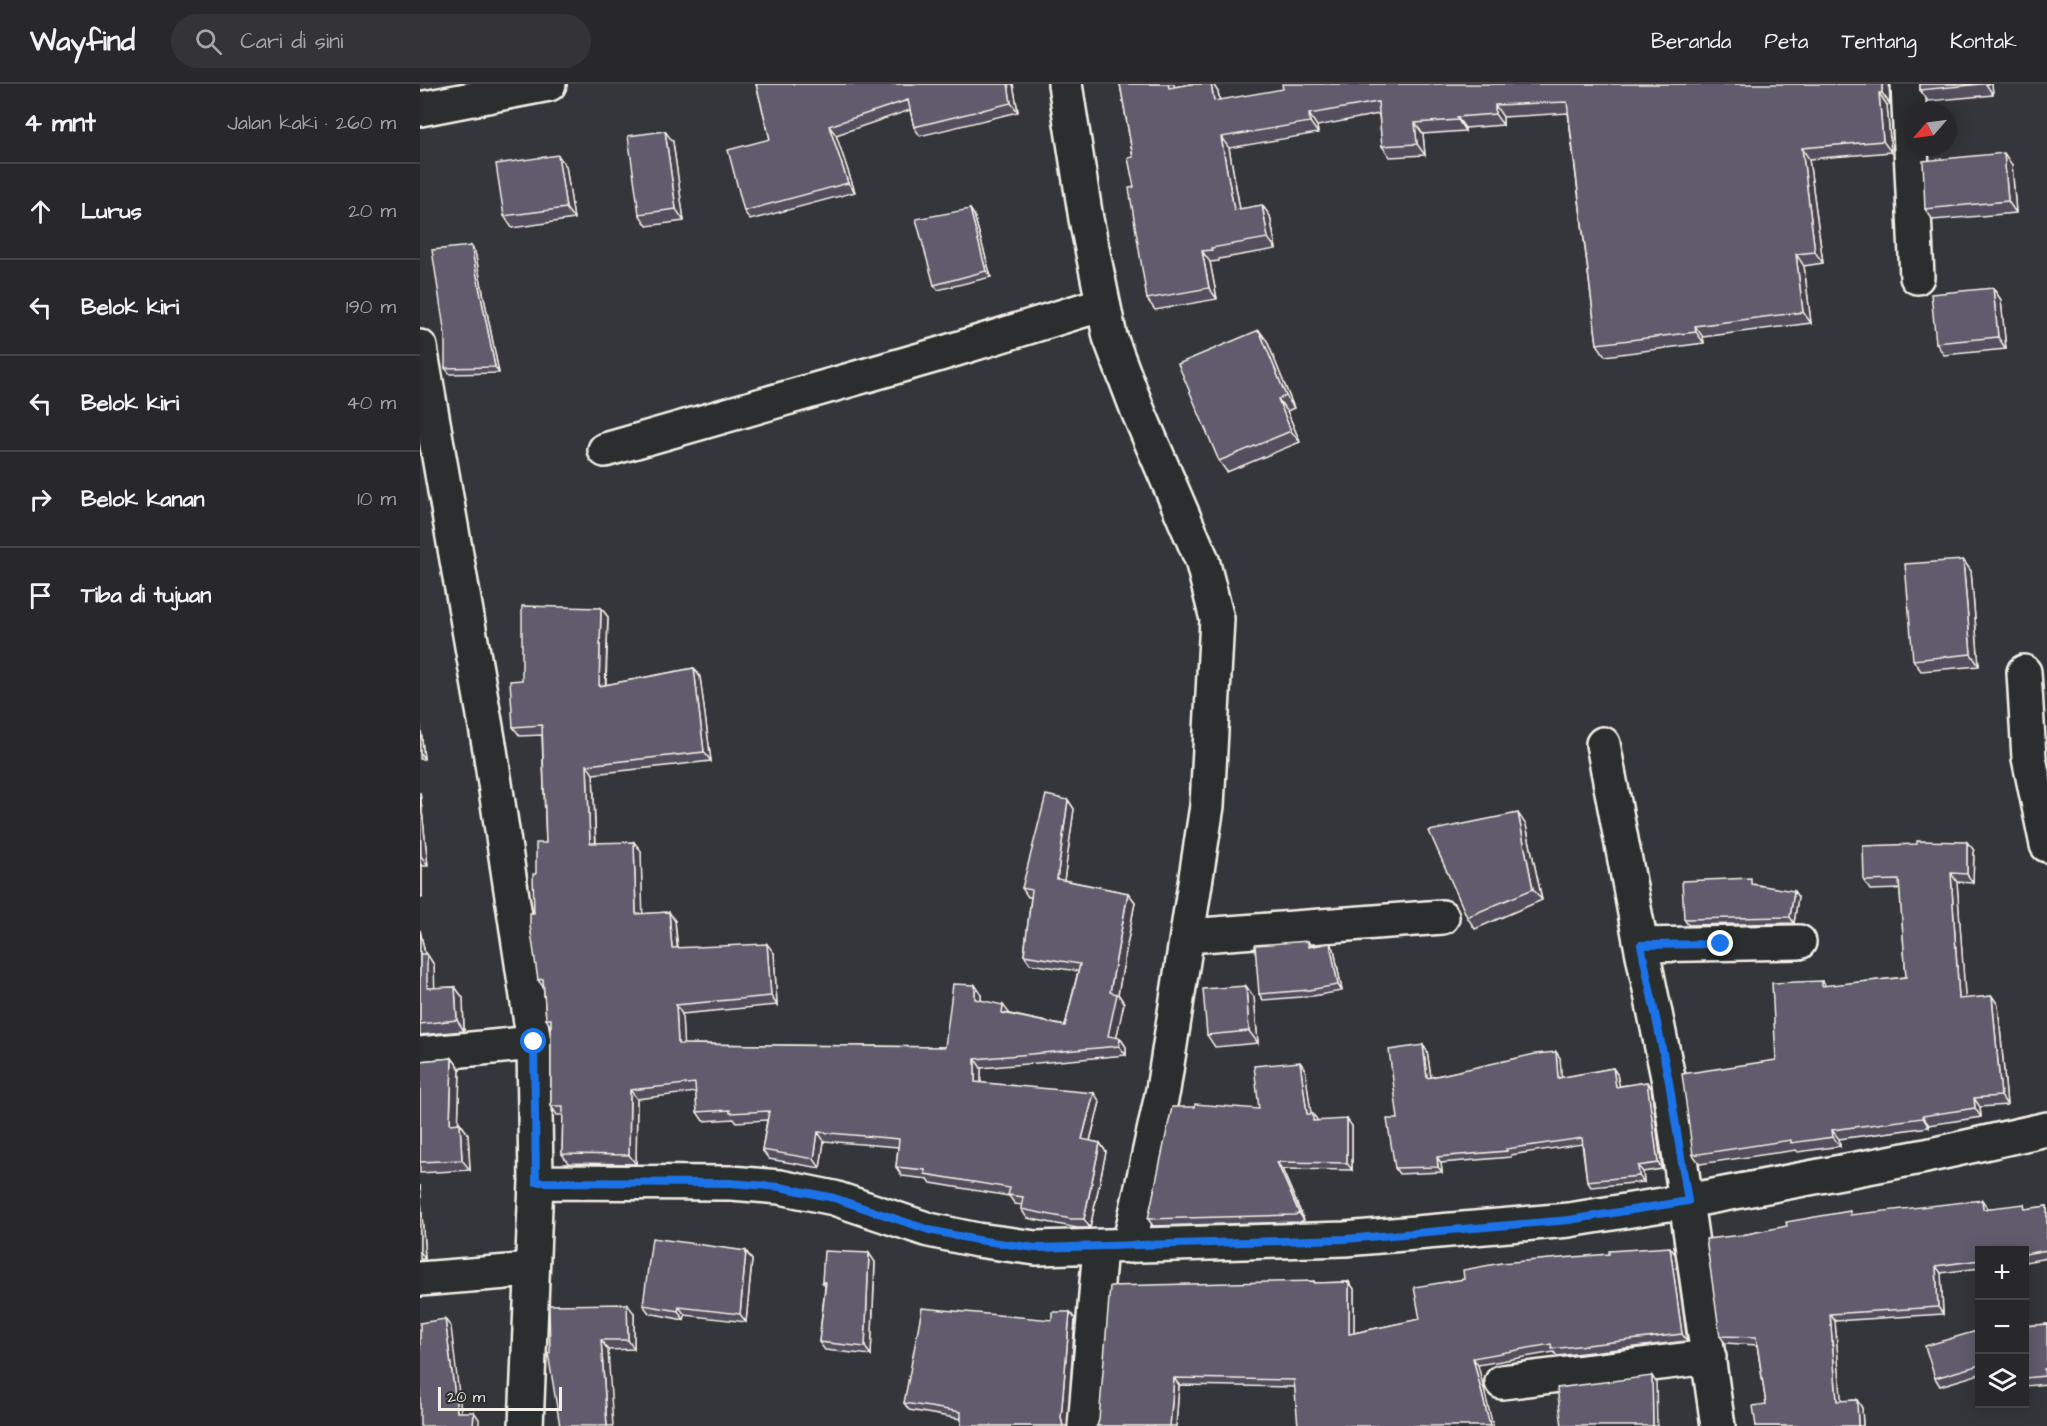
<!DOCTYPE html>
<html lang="id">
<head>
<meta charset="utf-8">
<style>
  body { margin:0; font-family:"Architects Daughter",sans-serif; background:#343438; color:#f1f3f6 }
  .controls { position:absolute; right:18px; bottom:18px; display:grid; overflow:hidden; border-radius:0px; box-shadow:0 3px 15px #0003 }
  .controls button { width:54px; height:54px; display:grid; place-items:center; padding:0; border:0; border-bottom:2px solid #444448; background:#28282c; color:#f1f3f6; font:30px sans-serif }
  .compass { position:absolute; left:1483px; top:18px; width:54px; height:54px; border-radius:50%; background:#28282c; box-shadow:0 3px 15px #0003; rotate:242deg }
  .scale { position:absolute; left:18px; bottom:15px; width:124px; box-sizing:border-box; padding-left:6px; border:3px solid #f4f1e8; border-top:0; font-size:16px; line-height:21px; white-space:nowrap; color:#f4f1e8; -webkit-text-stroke:4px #2a2d2e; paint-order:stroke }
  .stop { position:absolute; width:18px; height:18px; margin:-14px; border:4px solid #1a73e8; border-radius:50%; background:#fff }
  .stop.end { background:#1a73e8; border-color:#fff; box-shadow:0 2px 6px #0008 }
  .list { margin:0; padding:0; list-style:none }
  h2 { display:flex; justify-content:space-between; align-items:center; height:78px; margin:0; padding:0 24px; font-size:26px }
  h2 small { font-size:20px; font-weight:400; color:#a5a6a9 }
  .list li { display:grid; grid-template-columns:39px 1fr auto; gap:18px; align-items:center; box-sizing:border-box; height:96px; padding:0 24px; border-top:2px solid #444448 }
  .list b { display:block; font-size:22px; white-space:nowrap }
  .list em { font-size:20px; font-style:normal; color:#a5a6a9 }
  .icon { flex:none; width:33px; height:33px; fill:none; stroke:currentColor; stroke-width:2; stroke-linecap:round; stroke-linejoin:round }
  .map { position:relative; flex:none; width:1627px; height:1342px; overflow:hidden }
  header { display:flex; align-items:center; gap:36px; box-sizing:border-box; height:84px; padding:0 30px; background:#28282c; border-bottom:2px solid #444448 }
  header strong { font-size:28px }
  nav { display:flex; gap:33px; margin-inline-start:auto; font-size:21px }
  .search { width:420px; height:54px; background:#343438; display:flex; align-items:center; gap:15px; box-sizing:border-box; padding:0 21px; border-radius:33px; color:#a5a6a9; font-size:22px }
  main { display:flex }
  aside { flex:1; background:#28282c }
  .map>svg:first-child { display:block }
</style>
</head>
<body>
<header>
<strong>Wayfind</strong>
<div class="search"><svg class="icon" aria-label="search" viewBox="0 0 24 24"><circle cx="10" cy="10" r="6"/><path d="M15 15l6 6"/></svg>Cari di sini</div>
<nav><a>Beranda</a><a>Peta</a><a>Tentang</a><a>Kontak</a></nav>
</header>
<main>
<aside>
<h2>4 mnt<small>Jalan kaki · 260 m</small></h2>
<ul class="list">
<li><svg class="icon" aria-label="ahead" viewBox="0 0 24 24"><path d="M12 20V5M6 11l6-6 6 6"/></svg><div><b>Lurus</b></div><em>20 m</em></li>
<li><svg class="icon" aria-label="left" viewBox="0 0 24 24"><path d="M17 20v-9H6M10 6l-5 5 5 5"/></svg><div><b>Belok kiri</b></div><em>190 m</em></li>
<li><svg class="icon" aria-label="left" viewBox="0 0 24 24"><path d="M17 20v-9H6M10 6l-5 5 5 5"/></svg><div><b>Belok kiri</b></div><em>40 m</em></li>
<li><svg class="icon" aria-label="right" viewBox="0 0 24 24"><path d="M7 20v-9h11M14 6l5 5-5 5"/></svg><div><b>Belok kanan</b></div><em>10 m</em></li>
<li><svg class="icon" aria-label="arrive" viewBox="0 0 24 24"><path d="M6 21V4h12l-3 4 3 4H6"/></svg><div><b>Tiba di tujuan</b></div></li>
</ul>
</aside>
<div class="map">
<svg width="1627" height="1342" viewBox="0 0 1627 1342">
  <rect width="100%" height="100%" fill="#35363b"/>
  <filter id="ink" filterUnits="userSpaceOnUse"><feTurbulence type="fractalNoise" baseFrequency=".0167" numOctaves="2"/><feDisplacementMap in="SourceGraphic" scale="12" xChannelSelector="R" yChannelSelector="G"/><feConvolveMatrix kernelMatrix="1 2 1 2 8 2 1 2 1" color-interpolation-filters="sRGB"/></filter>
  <g filter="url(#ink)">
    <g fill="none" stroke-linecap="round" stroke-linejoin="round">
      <!-- minor casing -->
      <g stroke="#f4f1e8" stroke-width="38">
        <path id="minor" d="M645,0L666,135L690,253L718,327L782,476L797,535L787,722L743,1006L709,1162
          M1488,0L1497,193
          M0,25L129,0
          M0,263L70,666L114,959L116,1098L106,1342
          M185,366L517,271L683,220
          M1604,588L1609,674L1627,761
          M1183,660L1221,861L1249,998L1298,1342
          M768,852L1022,833
          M1221,861L1379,858
          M0,970L114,959
          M116,1098L311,1099L360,1103L414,1114L509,1146L557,1156L616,1164L925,1155L1149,1136L1267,1117L1506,1072L1627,1045
          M0,1195L112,1186
          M1082,1298L1289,1273
          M665,1342L680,1163"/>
      </g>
      <!-- minor -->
      <use href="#minor" stroke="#2a2d2e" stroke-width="33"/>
    </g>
    <!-- wall -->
    <path fill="#534f5e" stroke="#f4f1e8" stroke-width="1.5" d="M336,0H593L598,28L500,52L494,43L490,26L416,51L435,108L330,136L324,127L350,55Z
      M700,0H754V3L771,0H793L798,8L800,16L1469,0L1470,20L1467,21L1471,68L1389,75L1403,179L1384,182L1391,239L1283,253L1284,259L1185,272L1177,260L1148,29L1083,33V41L1045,44V47L1003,50L1005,71L970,73L962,62L959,30L897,42L898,49L809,64L820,125L842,121L850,132L856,165L799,175V177L790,178L797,215L735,226L727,215L714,103L713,73Z
      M1500,0H1572L1573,11L1508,17L1500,6Z
      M253,58L264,137L227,142L219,130Z
      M1592,81L1596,129L1513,136L1505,125Z
      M146,82L154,135L92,144L84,132Z
      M550,125L554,131L571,193L518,206L514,201Z
      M51,162L55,168L79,289L30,290L25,284Z
      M1573,204L1581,216L1586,265L1524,271L1516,259Z
      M847,257L874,324L867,327L880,358L807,388L799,377Z
      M1543,476L1551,487L1559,582L1501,587L1493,576Z
      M181,524L188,533L186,601L274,584L280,593L291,677L173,690L176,759L221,767L222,830L249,828L255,837L258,864L354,869L357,921L262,930L263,960L525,963L555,901L561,910V916L590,930L645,942L658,887L610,880L604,871L611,813H608L602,804L648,716L654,725L644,796L708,809L715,818L698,910L704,919L696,953L700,954L706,963V971L561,984V999L680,1018L670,1057L680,1059L686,1068L670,1144H657L607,1134L601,1125L602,1121L595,1120L589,1112L511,1099L508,1095L482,1092L476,1083L478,1063L404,1057L400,1084L349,1075L342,1066L347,1036L316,1038L314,1035L283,1037L277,1028L276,1008L217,1015L216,1080L148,1079L142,1070L143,1031H137L131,1022V943L126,935L124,904L118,896L114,829L116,790L126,759L122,651L100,652L93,643L102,596Z
      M0,636L4,675H0Z
      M0,708L8,782H2V813H0Z
      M1106,741L1122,816L1055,845L1047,833Z
      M1554,766L1553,799L1537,798L1545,915L1572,912L1578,921L1587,1021L1560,1023L1561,1033L1509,1041V1043L1419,1055L1420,1062L1378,1068L1376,1066L1280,1080L1273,1071L1356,976L1402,897L1406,902L1486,893L1480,805L1450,806L1444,797Z
      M1335,800L1378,813L1374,839L1268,841L1264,835Z
      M0,846L5,870H7L14,881V904L35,903L43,914L44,947L0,951Z
      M888,857L891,862L910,859L914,865L922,907L893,912L843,916L839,910Z
      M834,913L838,959L795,963L787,951Z
      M1003,961L1007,967L1011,993L1136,968L1140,974L1141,994L1193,984L1197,990L1199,1002L1227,998L1231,1004L1242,1085L1223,1088L1224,1098L1171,1103L1167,1097L1162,1060L1091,1071V1073L1021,1079L1022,1088L979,1090L975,1084L978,1035Z
      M32,974L40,985L38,1040L40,1039L48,1050L50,1086L0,1089V977Z
      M885,985L891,1030H893L898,1037L932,1042V1086L862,1085L884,1136L880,1138L733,1142L728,1135L839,1025Z
      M0,1101L5,1175H0Z
      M1627,1122V1174L1605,1178V1167H1560V1184L1521,1189L1523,1230L1415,1237L1421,1317L1437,1316L1442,1324L1443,1342H1336L1346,1320L1337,1261L1305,1259L1300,1252L1322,1151L1433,1131L1567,1123V1124L1608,1125Z
      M326,1167L332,1176L326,1238L265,1231L264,1236L229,1229L223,1221Z
      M1255,1170L1267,1257L1137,1272L1134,1268L1058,1281L874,1303L759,1301L756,1342H677L894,1197L895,1199L929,1198L934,1205V1249L1000,1235Z
      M455,1178L451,1271L405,1266L399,1258L405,1202L402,1198Z
      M214,1229V1265L188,1266L130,1269Z
      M655,1235L647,1342H541V1335L489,1326L484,1319L632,1236Z
      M1627,1240V1300L1605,1302V1242Z
      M1560,1246V1290L1520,1302L1515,1294Z"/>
    <!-- shaded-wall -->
    <path fill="#44404c" stroke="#f4f1e8" stroke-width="1.5" d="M588,0H593L598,28L591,19Z
      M748,0H754L757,15L749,4Z
      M791,0H793L798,8L802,28L794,17Z
      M1462,0H1469L1470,20L1462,9Z
      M1566,0H1572L1573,11Z
      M1459,9L1467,21L1471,68L1463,57Z
      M1075,21L1083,33V41L1075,30Z
      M889,30L897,42L898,49L890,38Z
      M1037,33L1045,44V47L1038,36Z
      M995,39L1003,50L1005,71L997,60Z
      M409,42L416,51L435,108L428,99Z
      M245,47L253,58L264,137L256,125Z
      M801,53L809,64L822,137L814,126Z
      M1382,64L1389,75L1403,179L1395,168Z
      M1584,69L1592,81L1596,129L1588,117Z
      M138,71L146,82L154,135L146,124Z
      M842,121L850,132L856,165L848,154Z
      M550,125L554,131L571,193L566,187Z
      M51,162L55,168L79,289L75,283Z
      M782,167L790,178L797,215L789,204Z
      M1376,170L1384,182L1391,239L1383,228Z
      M1573,204L1581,216L1586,265L1578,253Z
      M1275,242L1283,253L1284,259L1276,248Z
      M839,246L847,257L874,324L866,312Z
      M858,315L867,327L880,358L871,347Z
      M1543,476L1551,487L1559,582L1551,570Z
      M181,524L188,533L185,611L179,602Z
      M274,584L280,593L291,677L284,668Z
      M0,636L4,675L0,669Z
      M167,681L173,690L176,768L170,759Z
      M0,708L8,782L1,772Z
      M648,716L654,725L643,804L637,795Z
      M1098,729L1106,741L1122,816L1113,805Z
      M214,758L221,767L223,839L216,830Z
      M1547,758L1554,766L1553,799L1547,790Z
      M0,779L2,782V813L0,811Z
      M1531,789L1537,798L1546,924L1539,915Z
      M1374,807L1378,813L1374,839L1370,833Z
      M708,809L715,818L698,910L704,919L695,961L688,952L690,908Z
      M249,828L255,837L258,873L252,864Z
      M0,846L7,880V870L14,881L15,915L7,904L0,871Z
      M910,859L914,865L922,907L918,901Z
      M347,860L354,869L357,921L351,912Z
      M555,901L561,910V924L555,915Z
      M826,902L834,913L838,959L829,947Z
      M35,903L43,914L44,947L37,936Z
      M1572,912L1578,921L1587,1021L1581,1012Z
      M256,921L262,930L264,969L258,960Z
      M583,921L590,930L582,929Z
      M700,954L706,963V971L699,962Z
      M1003,961L1007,967L1012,1000L1007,994Z
      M1136,968L1140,974L1142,1000L1138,994Z
      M32,974L40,985L38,1051L30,1040Z
      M555,975L561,984V1007L555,998Z
      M880,978L885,985L892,1037L887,1030Z
      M1193,984L1197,990L1201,1009L1196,1003Z
      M1227,998L1231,1004L1242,1085L1238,1079Z
      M210,1006L217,1015L216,1080L209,1071Z
      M674,1009L680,1018L668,1064L662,1055Z
      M1554,1014L1560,1023L1561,1033L1555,1024Z
      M1502,1032L1509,1041V1043L1503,1034Z
      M927,1035L932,1042V1086L927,1079Z
      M40,1039L48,1050L50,1086L42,1076Z
      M1412,1046L1419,1055L1420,1062L1413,1053Z
      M398,1048L404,1057L400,1084L394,1075Z
      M680,1059L686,1068L670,1144L664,1135Z
      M1017,1073L1021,1079L1022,1088L1018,1083Z
      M857,1078L862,1085L884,1136L879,1129Z
      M1218,1082L1223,1088L1224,1098L1219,1092Z
      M0,1101L5,1175L0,1167Z
      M1562,1116L1567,1123L1568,1132L1563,1125Z
      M1250,1163L1255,1170L1267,1257L1262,1250Z
      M326,1167L332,1176L326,1238L320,1230Z
      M449,1169L455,1178L451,1271L445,1263Z
      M1516,1182L1521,1189L1523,1230L1518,1223Z
      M929,1198L934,1205V1257L929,1250Z
      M207,1220L214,1229V1265L208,1256Z
      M259,1223L265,1231L264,1236L258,1227Z
      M650,1228L655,1235L647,1342H643L641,1334Z
      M1410,1230L1415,1237L1422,1325L1417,1317Z
      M25,1235L31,1243L42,1335L37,1328Z
      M181,1256L188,1266L193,1342H187Z
      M1053,1274L1058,1281L1073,1342H1070Z
      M1624,1285L1627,1289V1295L1625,1292Z
      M1232,1292L1236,1298L1237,1342H1233Z
      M754,1294L759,1301L756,1342H750Z
      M1437,1316L1442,1324L1443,1342H1438Z
      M54,1328L59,1335V1342H53Z"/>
    <!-- building -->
    <path fill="#615c6d" stroke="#f4f1e8" stroke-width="1.5" d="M336,0H588L591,19L494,43L488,16L409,42L428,99L324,127L308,66L350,55Z
      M700,0H748L749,4L771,0H791L794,17L863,5L862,0H1462V9H1459L1463,57L1382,64L1395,168L1376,170L1383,228L1275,242L1276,248L1177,260L1147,18L1075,21V30L1037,33L1038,36L995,39L997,60L962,62L958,18L889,30L890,38L801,53L814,126L842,121L848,154L791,164L792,166L782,167L789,204L727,215L709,104L714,103L708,74L713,73Z
      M1500,0H1562L1500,6Z
      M245,47L256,125L219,130L208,52Z
      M1584,69L1588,117L1505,125L1503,77Z
      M138,71L146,124L84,132L76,80Z
      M550,125L566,187L514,201L496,135Z
      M51,162L75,283L25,284V251L12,166Z
      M1573,204L1578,253L1516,259L1511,210Z
      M839,246L866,312L858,315L871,347L799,377L758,280Z
      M1543,476L1551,570L1493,576L1485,480Z
      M102,522L181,524L179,602L274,584L284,668L167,681L170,759L214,758L216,830L249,828L252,864L347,860L351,912L256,921L258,960L525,963L533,900L555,901V915L583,921L582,929L645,942L660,880L604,871L612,806L602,804L626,711L648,716L637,795L708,809L690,908L697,910L688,952L700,954L699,962L555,975V998L674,1009L662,1055L680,1059L664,1135H651L601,1125L603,1113L588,1111L590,1104L505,1090V1086L476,1083L479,1055L398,1048L394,1075L342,1066L349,1027L310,1029V1026L277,1028L275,999L210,1006L209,1071L142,1070L143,1022H131V935H126L123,895L118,896L110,842V829H114L113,790H116V759H126L122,641L93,643L90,597L102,596Z
      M1098,729L1113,805L1047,833L1009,747Z
      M1497,757L1547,758V790L1531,789L1539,915L1572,912L1581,1012L1554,1014L1555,1024L1502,1032L1503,1034L1412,1046L1413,1053L1371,1059V1056L1273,1071L1262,990L1356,976L1352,899L1402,897V902L1486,893L1479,796L1444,797L1443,762L1497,760Z
      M1331,794V800L1374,807L1370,833L1264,835L1262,797Z
      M888,857V863L910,859L918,901L889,906L839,910L835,861Z
      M0,870H7V904L35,903L37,936L0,940Z
      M826,902L829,947L787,951L783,905Z
      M1003,961L1007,994L1115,970L1136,968L1138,994L1193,984L1196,1003L1227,998L1238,1079L1218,1082L1219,1092L1167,1097L1162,1054L1086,1065L1087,1067L1017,1073L1018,1083L975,1084L967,1035H978L969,966Z
      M32,974L30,1040L40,1039L42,1076L0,1078V977Z
      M880,978L887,1030H893V1037L927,1035V1079L857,1078L879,1129L875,1131L728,1135L752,1023H775V1020L839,1025L834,982Z
      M1562,1116L1563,1125L1604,1120L1605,1125L1627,1122V1166L1605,1170V1167H1560V1176L1516,1182L1518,1223L1410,1230L1417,1317L1437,1316L1438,1342H1336L1333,1322L1346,1320L1336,1253L1300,1252L1286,1155L1322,1151L1367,1142L1366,1138L1430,1127V1131Z
      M232,1154L326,1167L320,1230L259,1223L258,1227L223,1221Z
      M1250,1163L1262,1250L1132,1265L1131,1260L1053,1274L1070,1342H878L874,1296L754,1294L750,1342H677L679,1336L690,1202L894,1197V1199L929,1198V1250L1000,1235L994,1203L1044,1195L1043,1186L1081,1179L1189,1170V1167Z
      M404,1167L449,1169L445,1263L399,1258L406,1198H402Z
      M207,1220L208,1256H181L187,1342H140L128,1269H130L129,1221Z
      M502,1224L632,1236V1228H650L641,1334L643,1342H541V1328L484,1319Z
      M25,1235L37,1328H54L53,1342H0V1239Z
      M1627,1240V1285H1624L1625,1292L1605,1294V1242Z
      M1560,1246V1281L1515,1294L1505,1262Z
      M1232,1292L1233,1342H1142L1137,1304Z"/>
  </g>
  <g fill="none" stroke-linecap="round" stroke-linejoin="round" filter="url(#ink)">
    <!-- route -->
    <path stroke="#1a73e8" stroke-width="8" d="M114,958L116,1098L310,1099L360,1103L414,1114L509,1146L557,1156L616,1164L925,1155L1149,1136L1268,1117L1249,998L1221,861L1301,860"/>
  </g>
</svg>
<div class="controls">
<button>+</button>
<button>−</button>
<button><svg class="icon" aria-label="layers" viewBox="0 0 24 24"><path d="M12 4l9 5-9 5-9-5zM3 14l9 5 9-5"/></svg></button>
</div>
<svg class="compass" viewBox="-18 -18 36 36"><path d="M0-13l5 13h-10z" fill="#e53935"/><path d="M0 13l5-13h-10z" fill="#a5a6a9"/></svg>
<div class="scale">20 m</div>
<div class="stop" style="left:114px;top:958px"></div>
<div class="stop end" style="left:1301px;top:860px"></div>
</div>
</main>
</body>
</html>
